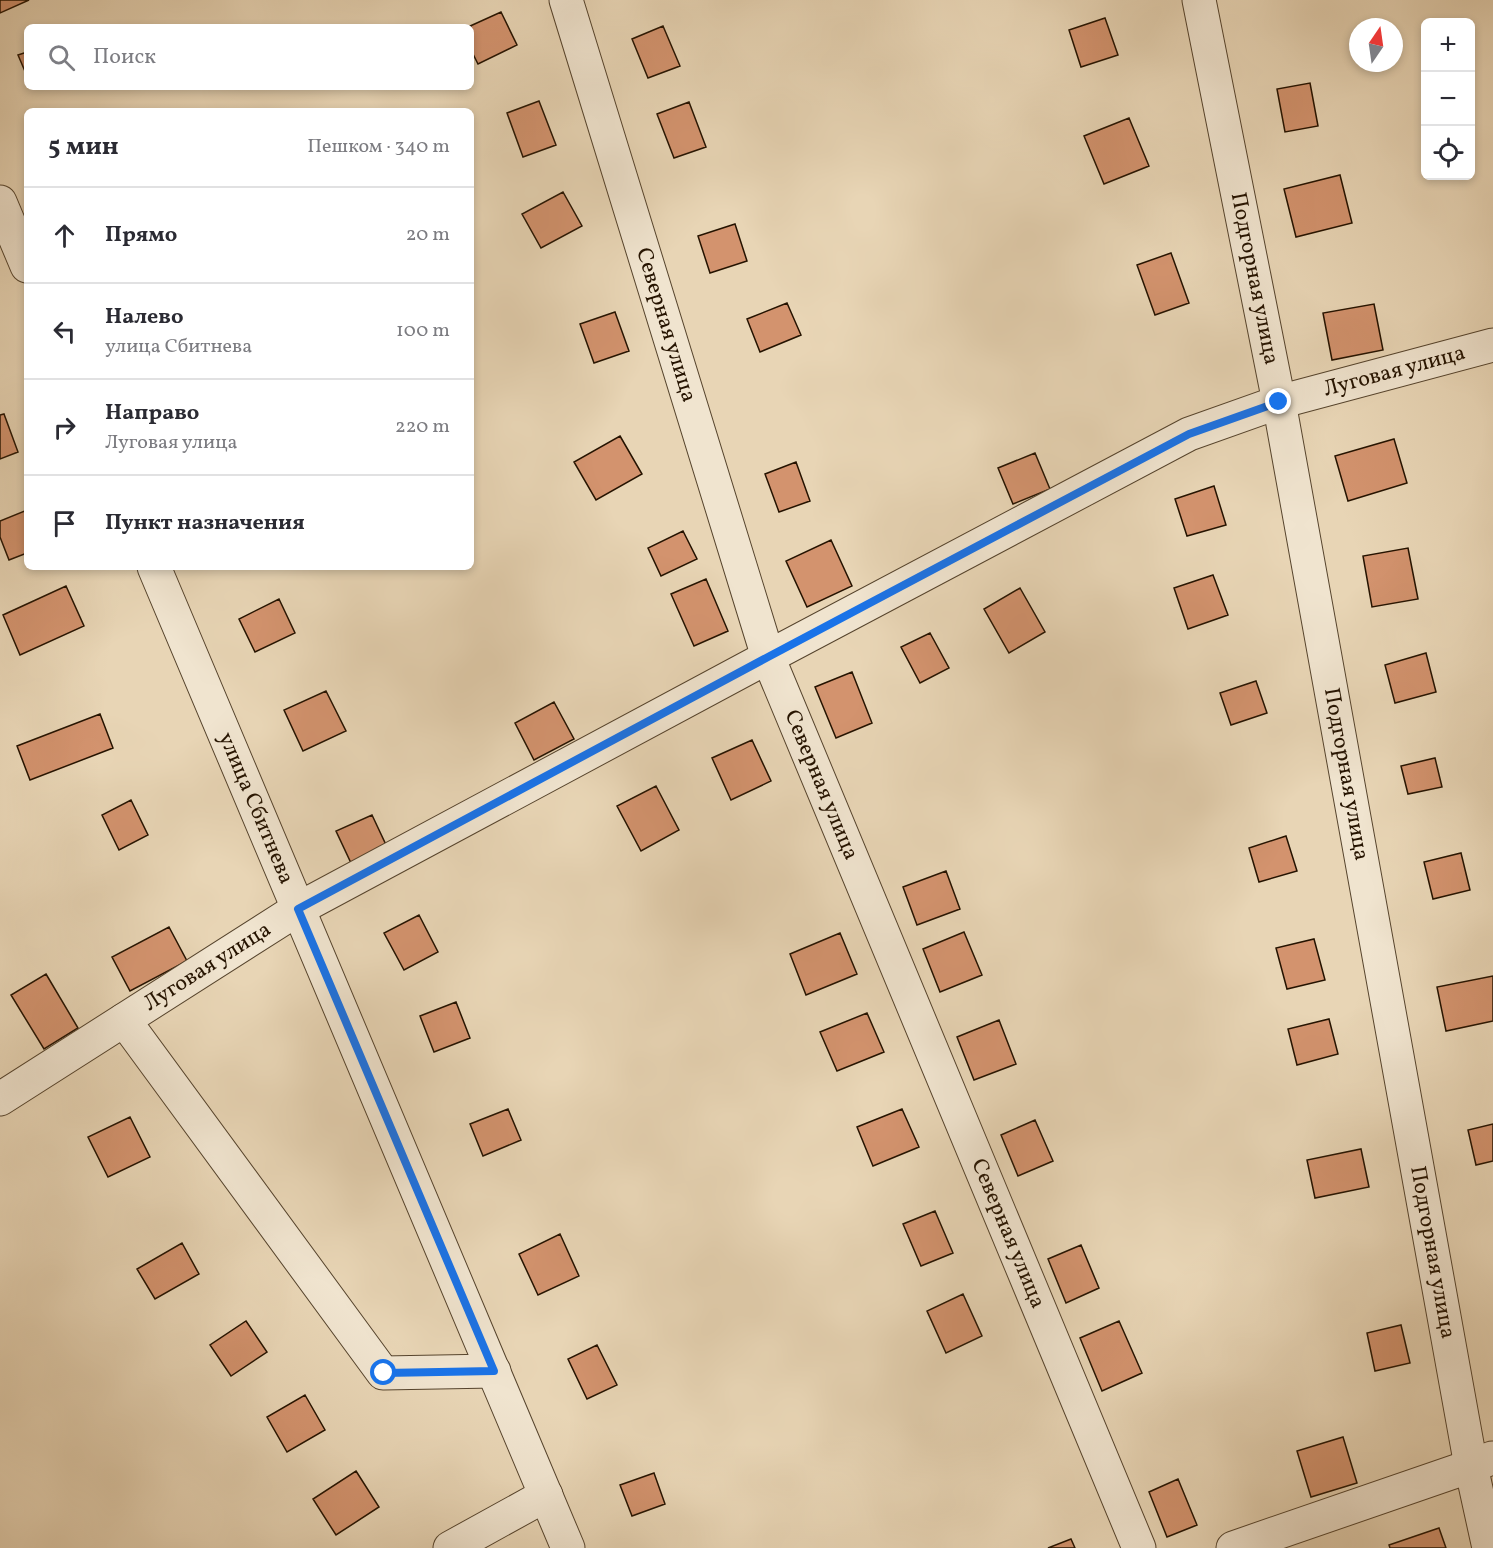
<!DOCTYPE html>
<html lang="ru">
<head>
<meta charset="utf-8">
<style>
  body { margin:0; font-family:Vollkorn,serif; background:#f2f2f3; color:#2b2b33 }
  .controls { position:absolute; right:18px; top:18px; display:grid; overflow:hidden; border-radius:9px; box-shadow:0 3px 9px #0003 }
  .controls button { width:54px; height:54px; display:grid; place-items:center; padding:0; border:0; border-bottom:2px solid #e1e1e2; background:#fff; color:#2b2b33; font:30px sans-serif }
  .compass { position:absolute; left:1349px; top:18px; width:54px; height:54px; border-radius:50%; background:#fff; box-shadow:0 3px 9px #0003; rotate:13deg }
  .stop { position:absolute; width:18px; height:18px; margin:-14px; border:4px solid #1a73e8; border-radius:50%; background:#fff }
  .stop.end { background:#1a73e8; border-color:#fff; box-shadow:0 2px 6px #0008 }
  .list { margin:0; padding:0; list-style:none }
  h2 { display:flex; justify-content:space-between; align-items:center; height:78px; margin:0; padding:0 24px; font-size:26px }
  h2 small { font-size:20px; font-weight:400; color:#7c7c81 }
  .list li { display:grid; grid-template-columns:39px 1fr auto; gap:18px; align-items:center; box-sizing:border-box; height:96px; padding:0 24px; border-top:2px solid #e1e1e2 }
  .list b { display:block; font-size:22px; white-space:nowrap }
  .list p { margin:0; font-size:20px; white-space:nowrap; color:#7c7c81 }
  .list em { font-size:20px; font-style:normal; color:#7c7c81 }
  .icon { flex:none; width:33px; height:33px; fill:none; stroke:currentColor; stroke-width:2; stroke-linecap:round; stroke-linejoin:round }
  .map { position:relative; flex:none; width:1493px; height:1548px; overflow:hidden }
  .search { position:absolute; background:#fff; box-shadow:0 3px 9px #0003; left:24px; top:24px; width:450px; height:66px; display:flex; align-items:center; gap:15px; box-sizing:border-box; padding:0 21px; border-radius:9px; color:#7c7c81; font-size:22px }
  .panel { position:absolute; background:#fff; box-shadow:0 3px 9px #0003; left:24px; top:108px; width:450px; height:462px; border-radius:9px }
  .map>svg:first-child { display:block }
</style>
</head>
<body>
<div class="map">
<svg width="1493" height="1548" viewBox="0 0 1493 1548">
  <rect width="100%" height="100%" fill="#e8d5b5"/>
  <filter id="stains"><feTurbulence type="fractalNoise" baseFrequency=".00333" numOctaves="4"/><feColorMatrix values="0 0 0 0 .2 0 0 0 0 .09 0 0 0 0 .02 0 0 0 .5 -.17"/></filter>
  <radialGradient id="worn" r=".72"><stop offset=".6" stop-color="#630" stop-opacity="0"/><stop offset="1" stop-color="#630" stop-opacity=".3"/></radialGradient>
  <!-- building -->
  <path fill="#d3936e" stroke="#251300" stroke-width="1.5" d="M0,0H29L0,13Z
    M501,12L517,45L478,64L471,50V27H468Z
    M1105,18L1118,55L1081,67L1069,30Z
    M663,26L680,66L648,78L632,39Z
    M27,52V76L18,55Z
    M1310,83L1318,126L1285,132L1277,89Z
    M539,101L556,145L523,157L507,113Z
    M689,102L706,147L674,158L657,114Z
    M1129,118L1149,166L1104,184L1084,136Z
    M1340,175L1352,223L1296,237L1284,189Z
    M563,192L582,226L541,248L522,214Z
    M735,224L747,261L710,273L698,236Z
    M1171,253L1189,303L1155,315L1137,265Z
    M787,303L801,335L760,352L747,319Z
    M1374,304L1383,350L1332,360L1323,313Z
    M615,312L629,351L594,363L580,324Z
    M4,414L18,452L0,459V415Z
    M620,436L642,474L596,500L574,462Z
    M1394,439L1407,483L1348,501L1335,456Z
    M1035,453L1050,489L1013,504L998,468Z
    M796,462L810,501L779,512L765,474Z
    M1214,486L1226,525L1187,536L1175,499Z
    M27,510V553L9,560L0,537V521Z
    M683,531L697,559L661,576L648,548Z
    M831,540L852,586L807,607L786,561Z
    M1408,548L1418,599L1372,607L1363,556Z
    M1213,575L1228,615L1188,629L1174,588Z
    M706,579L728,631L694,646L671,594Z
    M66,586L84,626L20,655L3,615Z
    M1020,588L1045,632L1009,653L984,609Z
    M279,599L295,633L255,652L239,619Z
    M930,633L949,668L920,683L901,647Z
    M1426,653L1436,692L1395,703L1385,665Z
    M852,672L872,723L836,738L815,687Z
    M1256,681L1267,713L1231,725L1220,693Z
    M326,691L346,731L303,751L284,710Z
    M554,702L574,739L534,760L515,723Z
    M100,714L113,748L30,780L17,746Z
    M752,740L771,781L731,800L712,758Z
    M1435,758L1442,787L1408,794L1401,766Z
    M656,786L679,830L641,851L617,806Z
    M131,800L148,835L119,850L102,815Z
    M372,815L387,847L351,863L336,831Z
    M1286,836L1297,871L1259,882L1249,848Z
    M1461,853L1470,890L1433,899L1424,862Z
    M946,871L960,909L917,925L903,887Z
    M419,915L438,952L404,970L384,933Z
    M169,927L187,961L130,991L112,957Z
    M964,932L982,975L940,992L923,949Z
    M840,933L857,974L806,995L790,954Z
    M1314,939L1325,980L1287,989L1276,948Z
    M46,974L78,1028L44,1049L11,995Z
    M1493,976V1021L1446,1031L1437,987Z
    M456,1002L470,1038L434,1052L420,1016Z
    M867,1013L884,1052L837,1071L820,1032Z
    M1329,1019L1338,1054L1297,1065L1288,1029Z
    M999,1020L1016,1064L974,1080L957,1037Z
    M508,1109L521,1140L483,1156L470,1124Z
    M902,1109L919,1147L873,1166L857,1127Z
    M130,1117L150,1157L108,1177L88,1137Z
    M1035,1120L1053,1161L1018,1176L1001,1135Z
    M1493,1124V1161L1476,1165L1468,1130Z
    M1361,1149L1369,1187L1315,1198L1307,1160Z
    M935,1211L953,1253L921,1266L903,1224Z
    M560,1234L579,1276L538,1295L519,1254Z
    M182,1243L199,1274L155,1299L137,1269Z
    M1081,1245L1099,1288L1066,1303L1048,1259Z
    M963,1294L982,1336L946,1353L927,1311Z
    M246,1321L267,1352L231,1376L210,1345Z
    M1119,1321L1142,1373L1102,1391L1080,1338Z
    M1401,1325L1410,1363L1375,1371L1367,1333Z
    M597,1345L617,1385L587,1399L568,1359Z
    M305,1395L325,1430L287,1452L267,1417Z
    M1343,1437L1357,1483L1311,1497L1297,1451Z
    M356,1471L379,1507L336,1535L313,1499Z
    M654,1473L665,1504L632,1516L620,1485Z
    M1178,1479L1197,1525L1167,1537L1149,1492Z
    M1439,1528L1446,1548H1390L1389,1545Z
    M1071,1539L1075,1548H1048Z"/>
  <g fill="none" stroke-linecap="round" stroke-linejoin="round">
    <!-- minor casing -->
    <g stroke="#56442d" stroke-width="35">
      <g id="minor">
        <path id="s1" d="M566,0L768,657L1139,1548"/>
        <path id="s2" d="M1199,0L1279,402L1471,1466L1489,1548"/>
        <path d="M0,202L27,266"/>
        <path id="s3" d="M154,567L568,1548"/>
        <path d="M124,1020L383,1373L494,1371"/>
        <path id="s4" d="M0,1099L298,909L768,657L1189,434L1279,402L1493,345"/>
        <path d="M450,1548L546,1495"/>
        <path d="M1233,1548L1471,1466L1492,1458"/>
      </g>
    </g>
    <!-- minor -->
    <use href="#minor" stroke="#f0e4cf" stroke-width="33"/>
  </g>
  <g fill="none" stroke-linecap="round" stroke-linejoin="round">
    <!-- route -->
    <path stroke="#1a73e8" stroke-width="8" d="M384,1373L494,1371L298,909L768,657L1189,434L1279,402"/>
  </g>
  <g text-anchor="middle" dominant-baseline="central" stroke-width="4.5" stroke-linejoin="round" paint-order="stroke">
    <!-- street labels -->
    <g font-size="22" fill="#251300" stroke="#f0e4cf">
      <text stroke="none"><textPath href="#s2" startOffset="284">Подгорная улица</textPath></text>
      <text stroke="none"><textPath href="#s1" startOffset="340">Северная улица</textPath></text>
      <text stroke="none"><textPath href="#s4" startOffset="1578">Луговая улица</textPath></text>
      <text stroke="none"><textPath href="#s2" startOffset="788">Подгорная улица</textPath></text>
      <text stroke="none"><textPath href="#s1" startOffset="826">Северная улица</textPath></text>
      <text stroke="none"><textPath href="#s3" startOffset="262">улица Сбитнева</textPath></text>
      <text stroke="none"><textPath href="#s4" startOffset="246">Луговая улица</textPath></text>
      <text stroke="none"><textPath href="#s1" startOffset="1312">Северная улица</textPath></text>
      <text stroke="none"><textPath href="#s2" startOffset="1274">Подгорная улица</textPath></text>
    </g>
  </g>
  <rect width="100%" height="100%" filter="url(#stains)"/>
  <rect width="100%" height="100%" fill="url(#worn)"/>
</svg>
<div class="controls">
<button>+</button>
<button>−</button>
<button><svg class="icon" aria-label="locate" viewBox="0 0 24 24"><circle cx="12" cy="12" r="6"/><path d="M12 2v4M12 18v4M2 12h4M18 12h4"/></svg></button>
</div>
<svg class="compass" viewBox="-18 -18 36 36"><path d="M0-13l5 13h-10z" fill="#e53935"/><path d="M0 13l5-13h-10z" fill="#7c7c81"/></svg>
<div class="stop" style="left:384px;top:1373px"></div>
<div class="stop end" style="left:1279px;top:402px"></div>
<div class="search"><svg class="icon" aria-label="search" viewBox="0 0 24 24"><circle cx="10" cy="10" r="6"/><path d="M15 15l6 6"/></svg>Поиск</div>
<section class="panel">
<h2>5 мин<small>Пешком · 340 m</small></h2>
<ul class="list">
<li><svg class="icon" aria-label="ahead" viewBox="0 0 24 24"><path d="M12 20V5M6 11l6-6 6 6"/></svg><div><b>Прямо</b></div><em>20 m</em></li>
<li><svg class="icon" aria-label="left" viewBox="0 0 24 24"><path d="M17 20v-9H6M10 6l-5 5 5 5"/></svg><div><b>Налево</b><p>улица Сбитнева</p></div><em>100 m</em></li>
<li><svg class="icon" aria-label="right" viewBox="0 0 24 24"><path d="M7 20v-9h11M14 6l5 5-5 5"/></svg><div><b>Направо</b><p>Луговая улица</p></div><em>220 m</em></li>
<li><svg class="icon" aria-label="arrive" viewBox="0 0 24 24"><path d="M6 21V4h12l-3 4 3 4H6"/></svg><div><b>Пункт назначения</b></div></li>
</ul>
</section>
</div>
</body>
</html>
